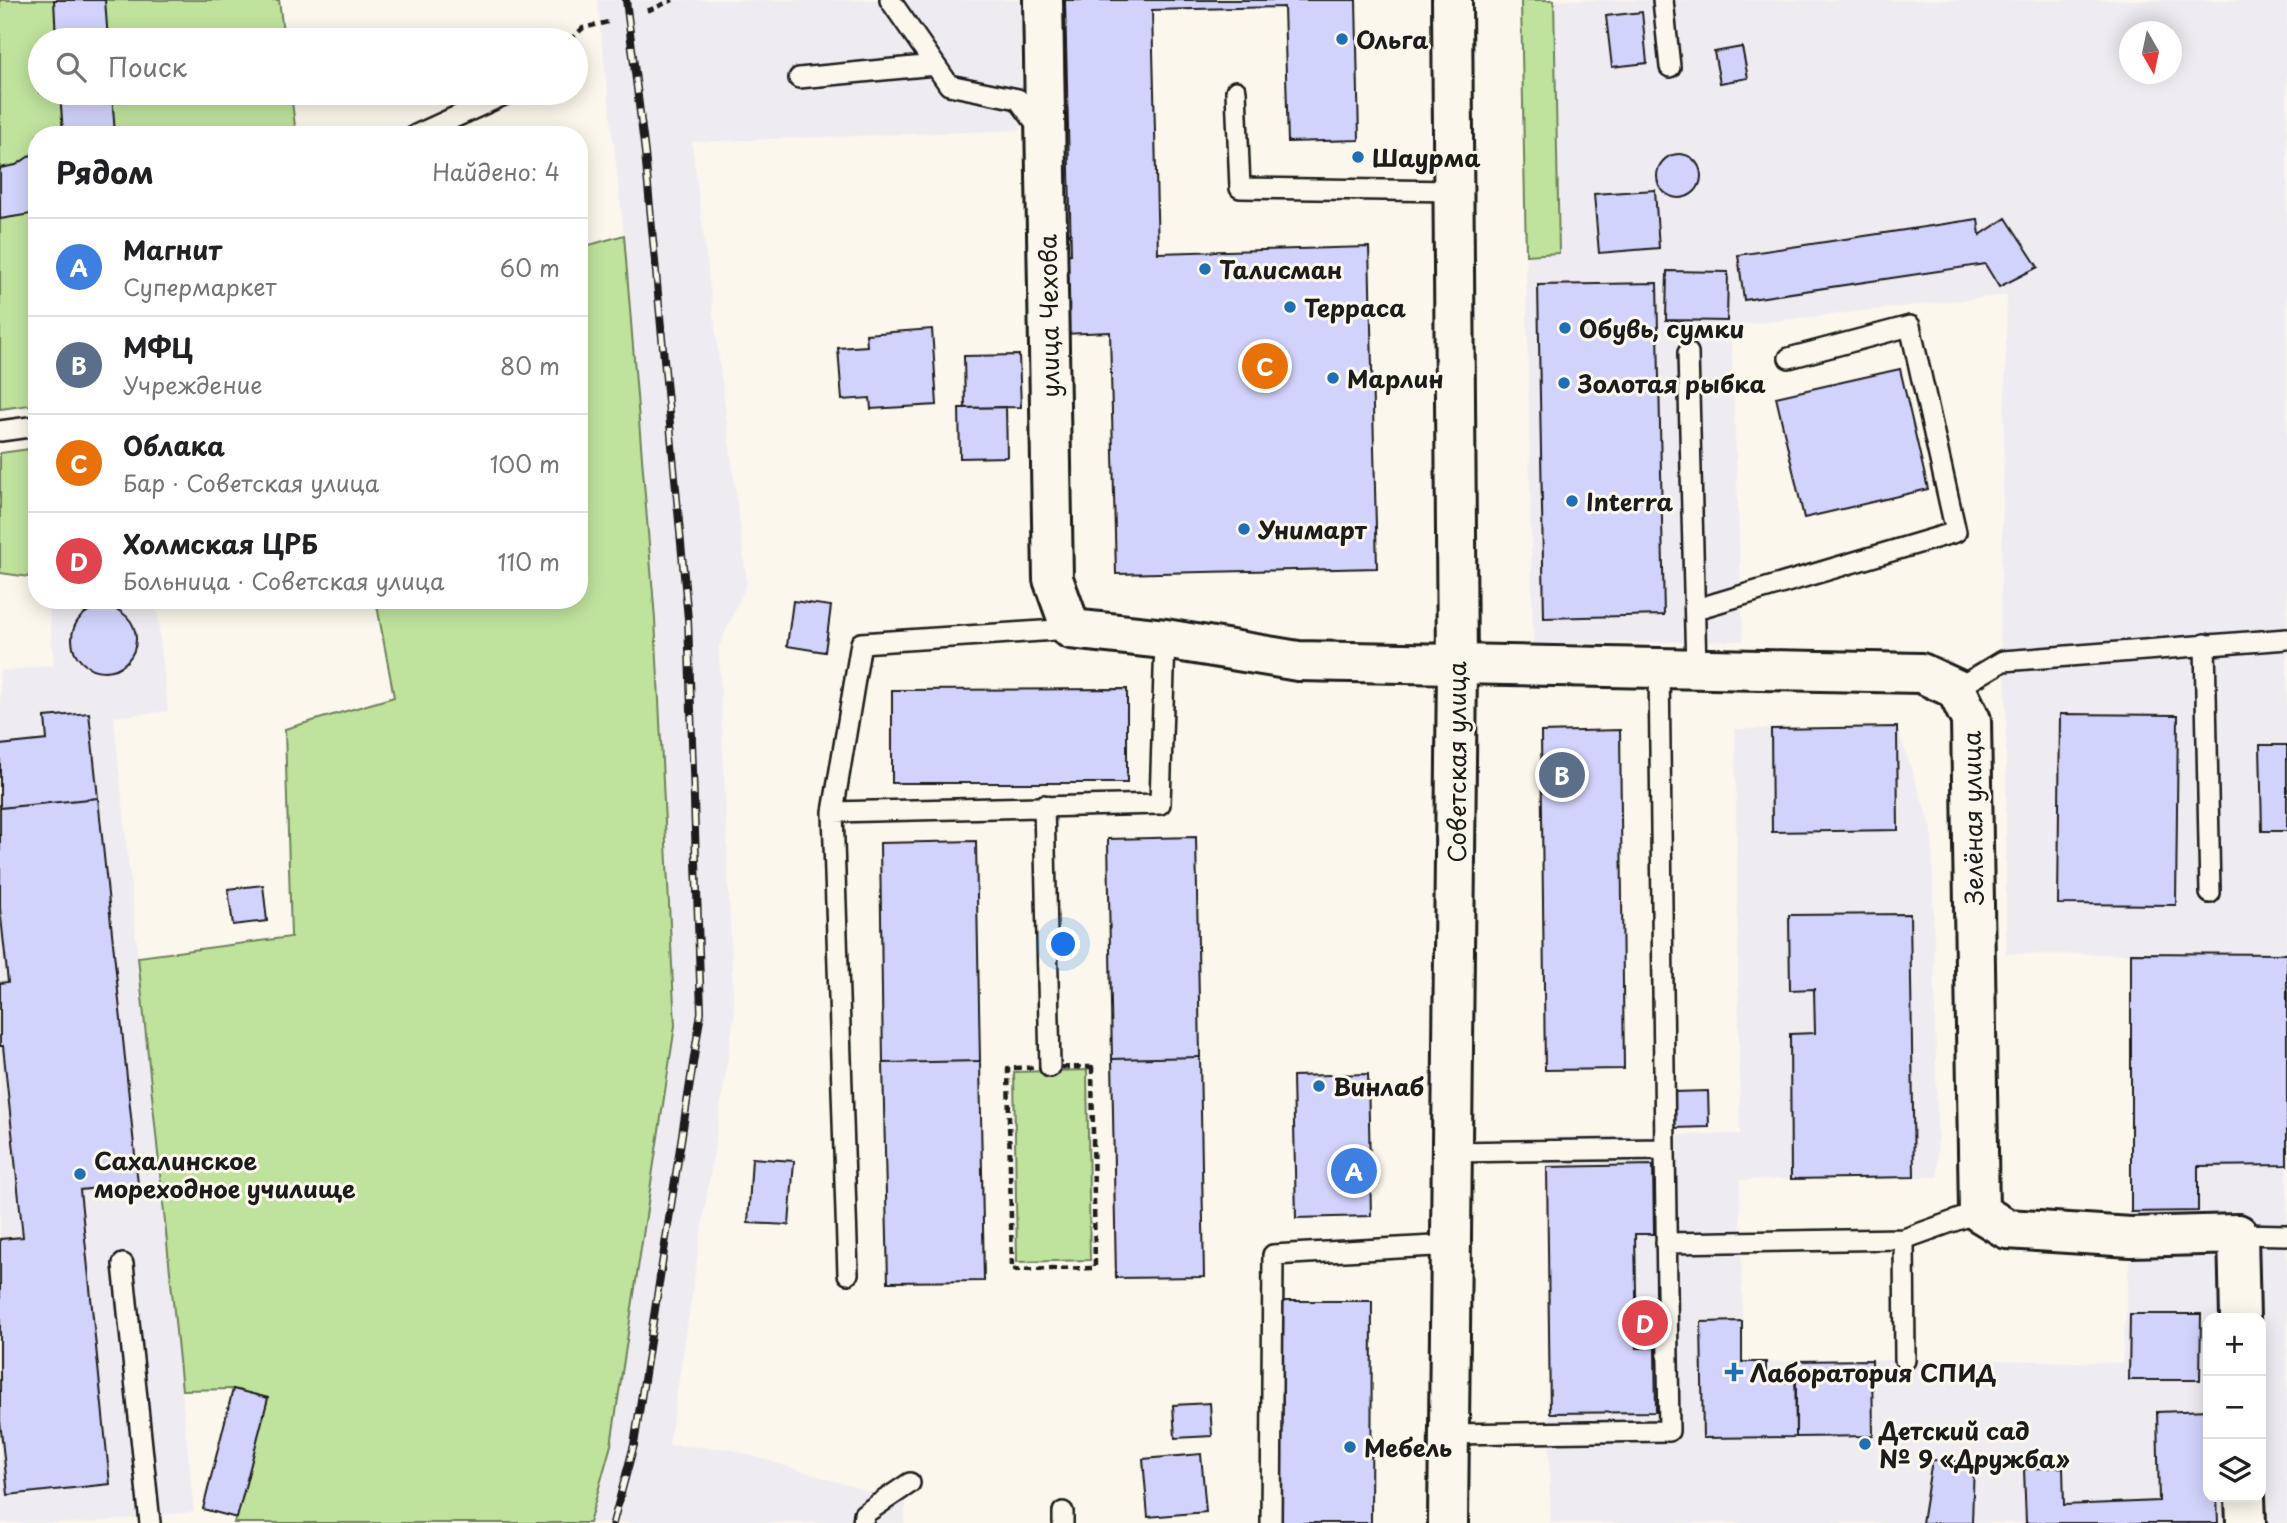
<!DOCTYPE html>
<html lang="ru">
<head>
<meta charset="utf-8">
<style>
  body { margin:0; font-family:"Playpen Sans",sans-serif; background:#f6f6f6; color:#202124 }
  .controls { position:absolute; right:21px; bottom:21px; display:grid; overflow:hidden; border-radius:14px; box-shadow:0 4px 18px #0003 }
  .controls button { width:63px; height:63px; display:grid; place-items:center; padding:0; border:0; border-bottom:2px solid #e0e0e0; background:#fff; color:#202124; font:35px sans-serif }
  .compass { position:absolute; left:2119px; top:21px; width:63px; height:63px; border-radius:50%; background:#fff; box-shadow:0 4px 18px #0003; rotate:171deg }
  .you { position:absolute; left:1064px; top:945px; width:24px; height:24px; margin:-18px; border:5px solid #fff; border-radius:50%; background:#1a73e8; box-shadow:0 0 0 10px #1a73e833 }
  .badge { display:grid; place-items:center; width:46px; height:46px; border-radius:50%; background:#0f766e; color:#fff; font-size:23px; font-weight:700 }
  .pin { position:absolute; translate:-50% -50%; border:4px solid #fff; box-shadow:0 2px 7px #0006 }
  .list { margin:0; padding:0; list-style:none }
  h2 { display:flex; justify-content:space-between; align-items:center; height:91px; margin:0; padding:0 28px; font-size:30px }
  h2 small { font-size:23px; font-weight:400; color:#757577 }
  .list li { display:grid; grid-template-columns:46px 1fr auto; gap:21px; align-items:center; box-sizing:border-box; height:98px; padding:0 28px; border-top:2px solid #e0e0e0 }
  .list b { display:block; font-size:26px; white-space:nowrap }
  .list p { margin:0; font-size:23px; white-space:nowrap; color:#757577 }
  .list em { font-size:23px; font-style:normal; color:#757577 }
  .icon { flex:none; width:38px; height:38px; fill:none; stroke:currentColor; stroke-width:2; stroke-linecap:round; stroke-linejoin:round }
  .map { position:relative; flex:none; width:2287px; height:1523px; overflow:hidden }
  .search { position:absolute; background:#fff; box-shadow:0 4px 18px #0003; left:28px; top:28px; width:560px; height:77px; display:flex; align-items:center; gap:18px; box-sizing:border-box; padding:0 24px; border-radius:38px; color:#757577; font-size:26px }
  .panel { position:absolute; background:#fff; box-shadow:0 4px 18px #0003; left:28px; top:126px; width:560px; height:483px; border-radius:28px }
  .map>svg:first-child { display:block }
</style>
</head>
<body>
<div class="map">
<svg width="2287" height="1523" viewBox="0 0 2287 1523">
  <rect width="100%" height="100%" fill="#fbf7ec"/>
  <filter id="ink" filterUnits="userSpaceOnUse"><feTurbulence type="fractalNoise" baseFrequency=".0143" numOctaves="2"/><feDisplacementMap in="SourceGraphic" scale="14" xChannelSelector="R" yChannelSelector="G"/><feConvolveMatrix kernelMatrix="1 2 1 2 8 2 1 2 1" color-interpolation-filters="sRGB"/></filter>
  <g filter="url(#ink)">
    <!-- built -->
    <path fill="#efecf1" fill-rule="evenodd" d="M597,0H1021V130L692,142L747,583L719,647L734,1018L669,1445L730,1449L906,1503L904,1523H589L611,1445L655,619L624,235Z
      M1521,0H2287V1523H1550L1546,1137L1740,1134L1735,729L1897,727L1932,829L1938,1177L1740,1180L1743,1362L1948,1359L2122,1363L2131,1237V954H2006V689L2000,635L2007,295L1731,326L1743,641L1533,644ZM2130,32H2172V74H2130ZM2208,1318H2261V1497H2208Z
      M48,600H156L168,711L114,717L194,1512L88,1523H0V671L54,665Z"/>
    <!-- green -->
    <path fill="#bfe39d" stroke="#6e805c" stroke-width="2" d="M0,0H279L284,40H40V93H291L296,135H37V404L0,409Z
      M1521,0H1554L1559,253L1526,255Z
      M624,235L655,619L675,1026L611,1445L589,1523H234L268,1398L233,1389L182,1390L138,957L291,937L285,729L394,697L376,600H579V248Z
      M37,448V578L0,573V453Z
      M1087,1070L1090,1260L1017,1262L1014,1072Z"/>
    <!-- building -->
    <path fill="#d2d3fc" stroke="#1c1c1c" stroke-width="2" d="M54,0H105L108,40H56Z
      M1065,0H1356L1359,140L1288,142L1284,7L1152,10L1158,253L1369,247L1377,568L1116,574L1110,332L1062,334L1060,255L1071,254Z
      M1642,12L1647,63L1612,67L1606,16Z
      M1742,47L1748,78L1720,83L1714,52Z
      M60,93H112L115,135H60L63,133Z
      M37,151V213L0,219V168L16,165Z
      M1657 176a22 22 0 1 1 44 0a22 22 0 1 1-44 0Z
      M1655,190L1659,248L1599,253L1594,194Z
      M2006,218L2038,267L1999,287L1985,264L1744,300L1738,255L1978,219L1980,235Z
      M1667,271L1728,272L1727,321L1666,320Z
      M1657,283L1664,615L1544,618L1538,285Z
      M932,329L937,405L871,409L870,398L842,400L838,348L867,346L866,334Z
      M1019,355L1021,407L965,408L964,356Z
      M1900,369L1928,489L1804,518L1776,397Z
      M1006,407L1007,457L960,458L959,408Z
      M793,601L831,606L825,652L787,646Z
      M72 639a32 32 0 1 1 64 0a32 32 0 1 1-64 0Z
      M1127,689V783H892V690Z
      M89,713L98,798L0,808V745L47,740L45,717Z
      M2060,714L2178,715L2176,905L2058,904Z
      M1897,727L1898,830L1772,832L1771,729Z
      M1620,730L1624,1069L1545,1070L1541,732Z
      M2260,745H2287V831H2262Z
      M98,798L138,1184L80,1190L110,1484L8,1495L0,1421V1239L23,1237L3,1046H0V983L8,982L0,908V808Z
      M1196,837L1200,1057L1112,1059L1108,839Z
      M976,841L980,1061L883,1063L880,843Z
      M263,885L267,921L233,925L228,889Z
      M1910,914L1914,1177L1791,1179L1790,1034L1815,1033L1814,989L1790,990L1789,915Z
      M2131,953L2287,954V1165L2198,1166V1211L2131,1212Z
      M1200,1057L1204,1277L1116,1278L1112,1059Z
      M980,1061L984,1281L888,1282L883,1063Z
      M1368,1074L1371,1216L1296,1218L1293,1076Z
      M1708,1091L1709,1127L1674,1128V1092Z
      M752,1158L794,1161L789,1225L748,1223Z
      M1653,1165L1654,1234H1635L1637,1348H1655L1656,1412L1550,1413L1547,1167Z
      M1283,1301H1372L1371,1523H1281Z
      M2130,1314H2201L2200,1380H2129Z
      M1742,1321V1362H1766V1382L1796,1381V1437L1703,1438L1701,1322Z
      M1872,1360L1873,1436L1796,1437L1795,1361Z
      M233,1389L268,1398L237,1518L203,1509Z
      M1210,1403L1212,1436L1175,1438L1173,1405Z
      M2208,1410V1497H2217L2218,1523H2026L2024,1469L2063,1467L2064,1505L2159,1501L2157,1412Z
      M1201,1454L1206,1512L1148,1517L1143,1459Z
      M1932,1460L1974,1462L1972,1523H1922Z"/>
    <g fill="none" stroke-linecap="round" stroke-linejoin="round">
      <!-- service casing -->
      <g stroke="#1c1c1c" stroke-width="24">
        <path id="service" d="M890,0L949,85L1018,99L1041,130
          M1663,0L1670,67
          M799,78L935,65
          M1236,91L1240,188L1454,191
          M416,135L508,93
          M1688,353L1696,668
          M0,431L37,426
          M1696,609L1956,532L1910,326L1789,358
          M2205,644L2210,893
          M1659,667L1665,1149
          M1956,689L2003,661L2287,639
          M1044,805L1050,1067
          M833,812L1160,804L1165,639
          M2238,1234L2287,1235
          M1666,1243L1904,1239
          M123,1264L150,1523
          M848,1274L833,812L861,643L1071,629
          M1905,1360L1904,1239L1979,1212
          M1450,1434L1669,1431L1665,1149L1453,1152
          M863,1523L864,1514L910,1483
          M1063,1523V1512
          M1271,1523L1273,1255L1452,1245"/>
      </g>
      <!-- minor casing -->
      <g stroke="#1c1c1c" stroke-width="44">
        <path id="minor" d="M1043,0L1053,579L1071,629L1165,639L1298,661L1921,673L1956,689L1971,720L1979,1212L2007,1229L2131,1237L2238,1234L2240,1318
          M2245,1497L2246,1523"/>
      </g>
      <!-- primary casing -->
      <g stroke="#1c1c1c" stroke-width="44">
        <path id="primary" d="M1448,1523L1457,666L1452,0"/>
      </g>
      <!-- path -->
      <path stroke="#1c1c1c" stroke-width="4.5" stroke-dasharray="7 5" stroke-linecap="butt" d="M647,11L673,0
        M570,40L583,28L608,22
        M1092,1067L1095,1268L1012,1270L1008,1068Z"/>
      <!-- service -->
      <use href="#service" stroke="#fbf7ec" stroke-width="19"/>
      <!-- minor -->
      <use href="#minor" stroke="#fbf7ec" stroke-width="38"/>
      <!-- primary -->
      <use href="#primary" stroke="#fbf7ec" stroke-width="38"/>
      <!-- rail casing -->
      <g stroke="#1c1c1c" stroke-width="8">
        <path id="rail" d="M613,1523L634,1445L701,1012L688,619L645,153L626,0"/>
      </g>
      <!-- rail -->
      <use href="#rail" stroke="#fbf7ec" stroke-width="5" stroke-dasharray="16" stroke-linecap="butt"/>
    </g>
  </g>
  <!-- markers -->
  <g fill="#1f6fb2" stroke="#fbf7ec" stroke-width="2.5">
    <circle cx="1342" cy="39" r="7"/>
    <circle cx="1358" cy="157" r="7"/>
    <circle cx="1205" cy="269" r="7"/>
    <circle cx="1290" cy="307" r="7"/>
    <circle cx="1565" cy="328" r="7"/>
    <circle cx="1333" cy="378" r="7"/>
    <circle cx="1564" cy="383" r="7"/>
    <circle cx="1572" cy="501" r="7"/>
    <circle cx="1244" cy="529" r="7"/>
    <circle cx="1319" cy="1086" r="7"/>
    <circle cx="80" cy="1174" r="7"/>
    <path d="M1730.5 1361.5h7v7h7v7h-7v7h-7v-7h-7v-7h7z"/>
    <circle cx="1865" cy="1444" r="7"/>
    <circle cx="1350" cy="1447" r="7"/>
  </g>
  <g text-anchor="middle" dominant-baseline="central" stroke-width="6" stroke-linejoin="round" paint-order="stroke">
    <!-- poi labels -->
    <g font-size="24" font-weight="bold" fill="#1c1c1c" stroke="#fbf7ec" text-anchor="start">
      <text x="1356" y="39">Ольга</text>
      <text x="1372" y="157">Шаурма</text>
      <text x="1219" y="269">Талисман</text>
      <text x="1304" y="307">Терраса</text>
      <text x="1579" y="328">Обувь, сумки</text>
      <text x="1347" y="378">Марлин</text>
      <text x="1578" y="383">Золотая рыбка</text>
      <text x="1586" y="501">Interra</text>
      <text x="1258" y="529">Унимарт</text>
      <text x="1333" y="1086">Винлаб</text>
      <text x="94" y="1160">Сахалинское<tspan x="94" dy="28">мореходное училище</tspan></text>
      <text x="1750" y="1372">Лаборатория СПИД</text>
      <text x="1879" y="1430">Детский сад<tspan x="1879" dy="28">№ 9 «Дружба»</tspan></text>
      <text x="1364" y="1447">Мебель</text>
    </g>
    <!-- street labels -->
    <g font-size="24" fill="#1c1c1c" stroke="#fbf7ec">
      <text transform="translate(1048 316) rotate(-91)">улица Чехова</text>
      <text transform="translate(1456 762) rotate(-90)">Советская улица</text>
      <text transform="translate(1972 818) rotate(-91)">Зелёная улица</text>
    </g>
  </g>
</svg>
<div class="controls">
<button>+</button>
<button>−</button>
<button><svg class="icon" aria-label="layers" viewBox="0 0 24 24"><path d="M12 4l9 5-9 5-9-5zM3 14l9 5 9-5"/></svg></button>
</div>
<svg class="compass" viewBox="-18 -18 36 36"><path d="M0-13l5 13h-10z" fill="#e53935"/><path d="M0 13l5-13h-10z" fill="#757577"/></svg>
<div class="you"></div>
<div class="pin badge" style="left:1354px;top:1171px;background:#3f7fe0">A</div>
<div class="pin badge" style="left:1562px;top:775px;background:#5c6f8a">B</div>
<div class="pin badge" style="left:1265px;top:366px;background:#e8710a">C</div>
<div class="pin badge" style="left:1645px;top:1323px;background:#e0444e">D</div>
<div class="search"><svg class="icon" aria-label="search" viewBox="0 0 24 24"><circle cx="10" cy="10" r="6"/><path d="M15 15l6 6"/></svg>Поиск</div>
<section class="panel">
<h2>Рядом<small>Найдено: 4</small></h2>
<ul class="list">
<li><span class="badge" style="background:#3f7fe0">A</span><div><b>Магнит</b><p>Супермаркет</p></div><em>60 m</em></li>
<li><span class="badge" style="background:#5c6f8a">B</span><div><b>МФЦ</b><p>Учреждение</p></div><em>80 m</em></li>
<li><span class="badge" style="background:#e8710a">C</span><div><b>Облака</b><p>Бар · Советская улица</p></div><em>100 m</em></li>
<li><span class="badge" style="background:#e0444e">D</span><div><b>Холмская ЦРБ</b><p>Больница · Советская улица</p></div><em>110 m</em></li>
</ul>
</section>
</div>
</body>
</html>
